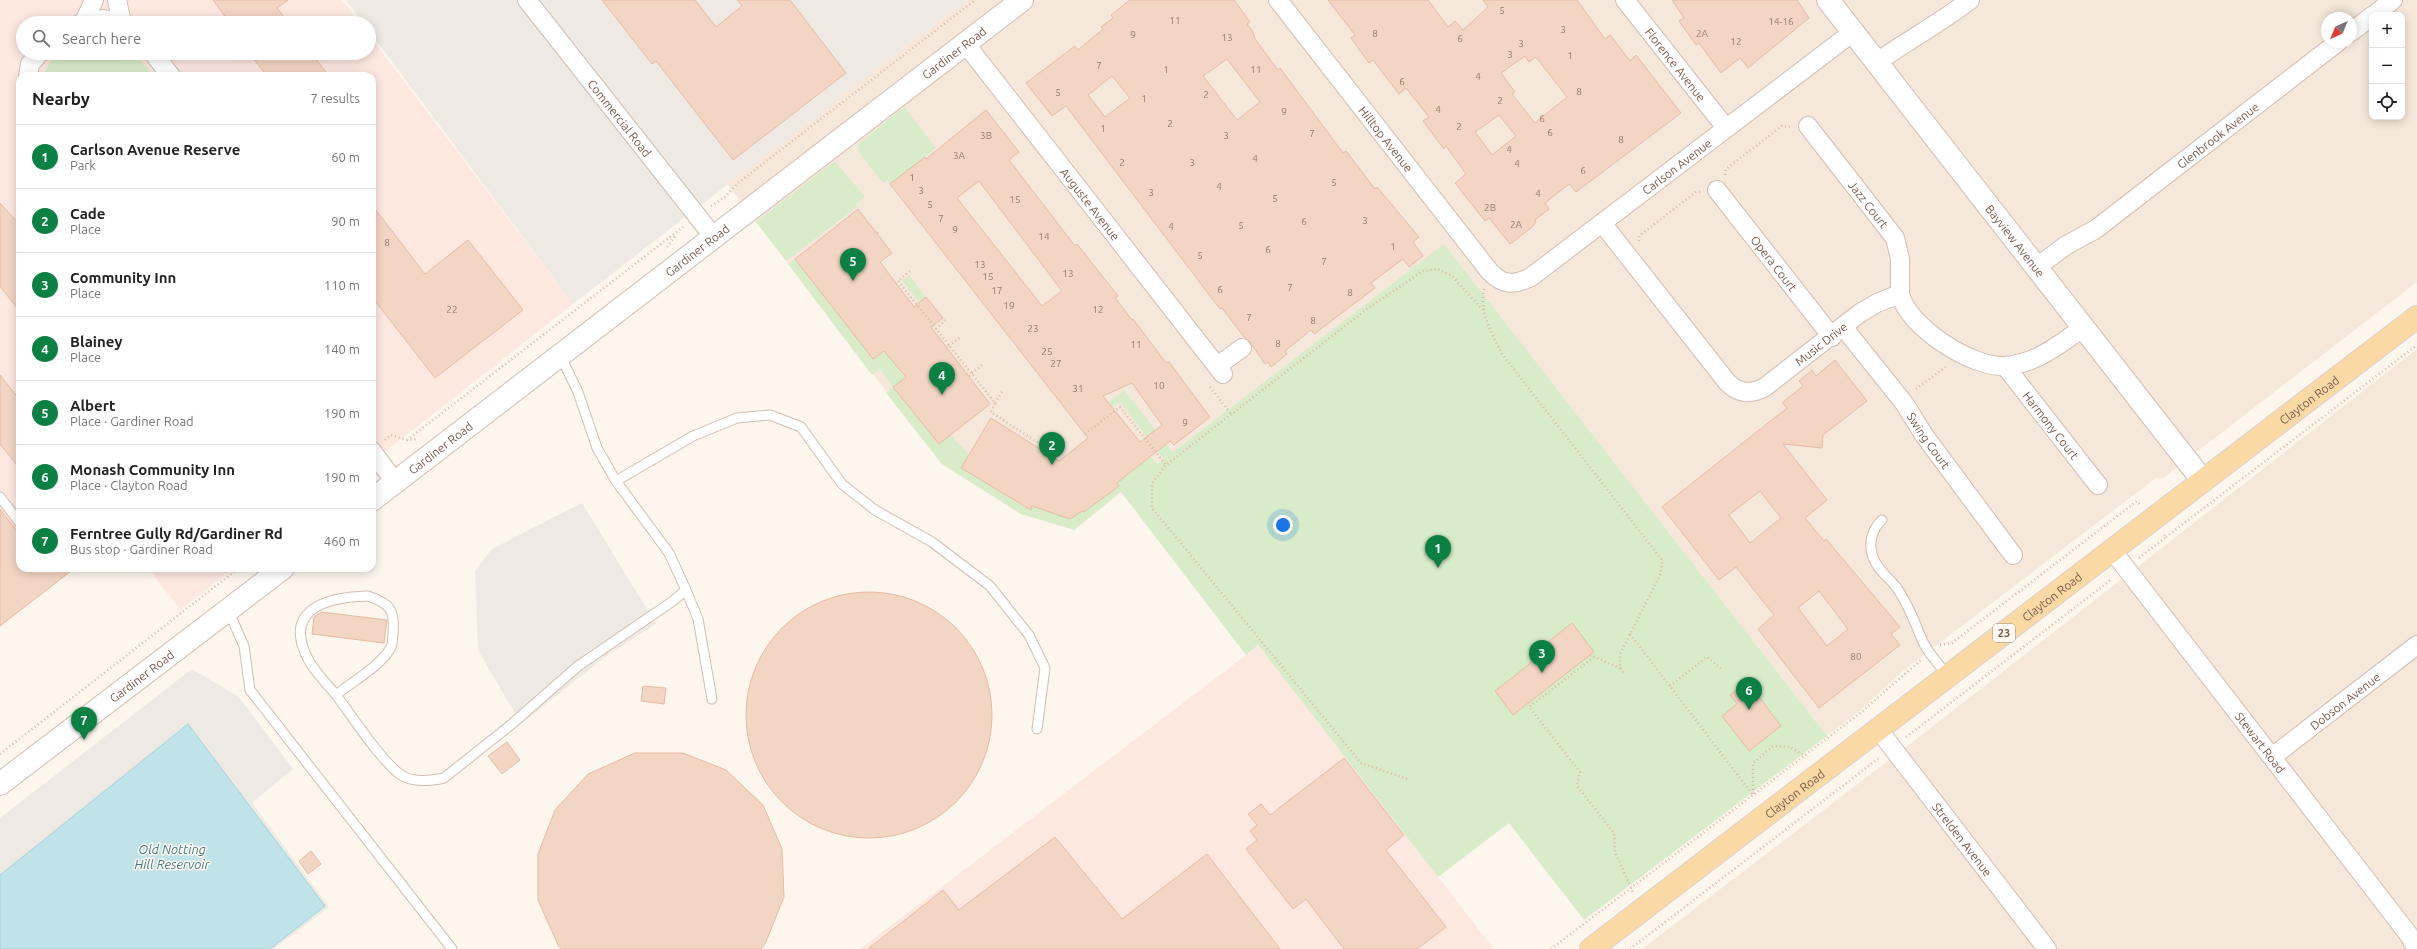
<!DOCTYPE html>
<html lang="en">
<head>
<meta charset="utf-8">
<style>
  body { margin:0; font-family:Ubuntu,sans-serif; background:#f6f6f6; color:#222 }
  .controls { position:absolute; right:12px; top:12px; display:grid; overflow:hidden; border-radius:8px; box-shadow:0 2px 10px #0003 }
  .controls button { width:36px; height:36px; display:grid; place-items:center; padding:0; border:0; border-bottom:1px solid #e0e0e0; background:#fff; color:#222; font:20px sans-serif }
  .compass { position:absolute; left:2321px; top:12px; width:36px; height:36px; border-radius:50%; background:#fff; box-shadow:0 2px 10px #0003; rotate:224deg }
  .you { position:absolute; left:1283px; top:525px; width:14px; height:14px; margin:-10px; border:3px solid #fff; border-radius:50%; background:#1a73e8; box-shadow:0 0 0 6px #1a73e833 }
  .badge { display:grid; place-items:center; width:26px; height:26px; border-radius:50%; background:#0b8043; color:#fff; font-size:13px; font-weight:700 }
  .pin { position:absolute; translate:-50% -33px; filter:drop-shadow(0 1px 2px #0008) }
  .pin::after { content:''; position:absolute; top:21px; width:14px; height:12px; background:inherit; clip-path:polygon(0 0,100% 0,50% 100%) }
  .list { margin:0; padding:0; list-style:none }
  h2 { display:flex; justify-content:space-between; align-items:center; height:52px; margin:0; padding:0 16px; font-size:17px }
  h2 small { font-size:13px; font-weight:400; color:#767676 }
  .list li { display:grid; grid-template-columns:26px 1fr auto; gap:12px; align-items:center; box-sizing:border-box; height:64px; padding:0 16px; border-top:1px solid #e0e0e0 }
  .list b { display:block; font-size:15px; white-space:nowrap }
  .list p { margin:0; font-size:13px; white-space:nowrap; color:#767676 }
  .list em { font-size:13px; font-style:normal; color:#767676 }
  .icon { flex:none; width:22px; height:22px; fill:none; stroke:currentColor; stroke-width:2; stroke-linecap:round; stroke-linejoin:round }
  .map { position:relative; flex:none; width:2417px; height:949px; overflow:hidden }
  .search { position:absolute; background:#fff; box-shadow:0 2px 10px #0003; left:16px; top:16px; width:360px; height:44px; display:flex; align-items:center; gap:10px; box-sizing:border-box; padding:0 14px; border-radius:22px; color:#767676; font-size:15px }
  .panel { position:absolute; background:#fff; box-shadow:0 2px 10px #0003; left:16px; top:72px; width:360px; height:500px; border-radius:12px }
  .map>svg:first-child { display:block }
</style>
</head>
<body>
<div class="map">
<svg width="2417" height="949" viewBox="0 0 2417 949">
  <rect width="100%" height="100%" fill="#fdf6ec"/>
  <!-- residential -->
  <path fill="#f5e8da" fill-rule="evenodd" d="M966,0H2417V282L2163,478H2156L1904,670L1859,711L1827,736L1444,245L1121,492L1074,530L1021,514L942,464L727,184ZM2372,15H2402V117H2372ZM2327,18H2351V42H2327Z
    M2417,349V949H1642L1919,737Z"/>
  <!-- commercial -->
  <path fill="#fde8e0" d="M0,0H342L360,23H23V53H369V35L573,304L372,462V76H20V568H75L0,626Z
    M148,568H234L180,610Z
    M1258,645L1494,949H860L1246,655Z"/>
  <!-- industrial -->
  <path fill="#efe9e4" d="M346,0H966L573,304L369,31V23H363Z
    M582,503L656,624L609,654L521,724L478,650L475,571L492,549Z
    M192,669L239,697L293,769L252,803L329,907L274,949H0V818Z"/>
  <!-- green -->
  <path fill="#d8ecc9" d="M56,53H135L154,76H42Z
    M904,107L936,148L890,184L887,180L883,183L859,152L858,144Z
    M835,161L865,197L856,204L857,207L786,261L756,222Z
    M1444,244L1827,736L1584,920L1509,823L1438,877L1258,645L1246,655L1121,492L1074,530L1021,514L942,464L886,393L893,387L880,369L872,375L788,264L795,259L873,359L884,350L905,378L894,387L938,444L950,435L969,454L961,468L1025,507L1031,509L1032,506L1070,519L1082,510L1084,512L1118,486L1117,483L1151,457L1157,464L1164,459L1120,402L1092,424L1088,418L1124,390L1173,452Z
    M909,275L926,297L919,302L902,281Z"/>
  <!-- water -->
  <path fill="#bfe3e8" stroke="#a5d3da" d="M188,724L325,906L270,949H0V875Z"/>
  <!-- building -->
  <path fill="#f3d5c3" stroke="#e6bba3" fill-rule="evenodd" d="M213,0H288L277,8L289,23H230Z
    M602,0H695L716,27L742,6L737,0H790L846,73L733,160L656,61L652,64Z
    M1130,0H1234L1250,22L1247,24L1253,32L1255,39L1278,70L1280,68L1343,153L1346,151L1375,189L1377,187L1419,237L1413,242L1423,256L1409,267L1403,259L1371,283L1375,288L1314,334L1311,330L1285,351L1287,354L1271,367L1268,362L1265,364L1250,342L1245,338L1222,308L1220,309L1066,106L1052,116L1026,83L1075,46L1078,50L1103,29L1101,27L1113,18L1111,15ZM1227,59L1260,102L1237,120L1203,76ZM1112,76L1130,98L1105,117L1088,95Z
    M1328,0H1428L1448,27L1455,21L1463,30L1488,7L1483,0H1577L1605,39L1610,35L1630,61L1636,55L1681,113L1576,192L1569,184L1545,203L1549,209L1535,220L1536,222L1531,228L1510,244L1489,218L1485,221L1455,183L1466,174L1446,146L1444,149L1423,121L1429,117L1406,88L1399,94L1373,60L1369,63L1351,38L1355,35ZM1525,56L1529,62L1536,57L1567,97L1535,123L1512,94L1515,92L1501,73ZM1499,115L1516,136L1492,155L1475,132Z
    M1672,0H1797L1809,18L1748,68L1740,58L1721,73L1699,43L1696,45L1679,21L1684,18Z
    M249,53H311L329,76H267Z
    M986,110L1019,152L1009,160L1075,246L1077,244L1118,296L1115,298L1132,320L1133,319L1166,363L1169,362L1210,417L1174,445L1170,441L1117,483L1119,486L1084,512L1082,511L1070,519L1032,506L1031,510L961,468L991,418L1059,461L1088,438L890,184L925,157L926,159ZM979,181L1062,291L1042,306L957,198ZM1132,383L1162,425L1140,442L1103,396Z
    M0,203L20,225V312L0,286Z
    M372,205L425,274L468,240L523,310L435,378L372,297Z
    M858,209L892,253L880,262L914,307L926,297L943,318L931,327L990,404L939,444L893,387L906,377L884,351L873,359L795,259Z
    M1835,360L1867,401L1823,435L1822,448L1783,444L1827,500L1805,518L1824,541L1826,539L1900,627L1891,634L1900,645L1819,708L1758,629L1774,615L1736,567L1719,580L1662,507L1787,408L1782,403L1803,386L1799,381L1812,370L1816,376ZM1760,491L1781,518L1750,543L1729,515ZM1819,591L1848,629L1827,646L1798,608Z
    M0,375L20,400V469L0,444Z
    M0,509L20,535V568H75L0,626Z
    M746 715a123 123 0 1 1 246 0a123 123 0 1 1-246 0Z
    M321,612L387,620L384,643L312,634L314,617Z
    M1572,623L1594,652L1513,715L1495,691L1541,655L1538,650Z
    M1747,681L1781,726L1749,751L1722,716L1737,704L1730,695Z
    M643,686L666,688L664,704L641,701Z
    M507,742L520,760L502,774L488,756Z
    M635,753H683L726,770L763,805L782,849L784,897L765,944L761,949H561L558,945L538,900V854L555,810L588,774Z
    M1344,758L1404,835L1386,850L1446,927L1417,949H1344L1306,899L1293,909L1246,849L1257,840L1250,831L1257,825L1248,814L1261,804L1270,815Z
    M1055,837L1122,919L1207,854L1280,949H868L943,890L959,910Z
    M311,851L321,864L308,874L299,861Z"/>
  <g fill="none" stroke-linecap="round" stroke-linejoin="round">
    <!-- service casing -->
    <g stroke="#d1beb0" stroke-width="11">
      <path id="service" d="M616,481L693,436L737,418L770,415L801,427L842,484L875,510L932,542L990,586L1029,635L1045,668L1037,729
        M0,497L20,523
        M1882,520C1872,529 1868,544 1873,557C1878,572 1891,578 1899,591C1911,610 1915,624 1924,644C1930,655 1940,666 1948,676
        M686,590L698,619L712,699
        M368,596C391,604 395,610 393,634C392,639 393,646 390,649C378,668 353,681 336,695C327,684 316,673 309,661C281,609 327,597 368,596Z
        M228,610L244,646L250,690L452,949
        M336,695C352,716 381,761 401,775C413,783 430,781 444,778L513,723L578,666L673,601L686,590L669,553L616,481L597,448L578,392L560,355"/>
    </g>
    <!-- minor casing -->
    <g stroke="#d1beb0" stroke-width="20">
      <g id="minor">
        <path id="s1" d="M527,0L713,236"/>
        <path id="s2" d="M1278,0L1490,272C1504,286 1514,285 1531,277L1853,32"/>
        <path id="s3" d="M1625,0L1726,128"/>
        <path d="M2374,15L2393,0"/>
        <path d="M84,22L94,0"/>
        <path d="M81,23L103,19L122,23L117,0"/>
        <path d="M2351,32L2372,16"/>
        <path id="s4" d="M965,43L1223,374"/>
        <path d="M153,53L171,76"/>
        <path d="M1877,62C1907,41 1940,23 1970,0"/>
        <path d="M28,76L30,64L40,53"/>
        <path id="s5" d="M1808,126L1895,238L1900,259V294"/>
        <path id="s6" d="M1717,190L1832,337"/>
        <path id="s7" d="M1602,223L1727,382C1738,394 1751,395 1765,387L1860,313L1877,303L1900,294C1908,327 1972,368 2005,366C2036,364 2060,344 2084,327"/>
        <path id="s8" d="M2037,267L2065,246L2096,229L2338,42"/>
        <path id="s9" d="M1844,328L1904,403L1924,435L2013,555"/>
        <path d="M1217,366L1242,348"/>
        <path id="s10" d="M2005,366L2098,485"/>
        <path d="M372,451L395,482"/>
        <path id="s11" d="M2112,550L2409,935L2417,949"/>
        <path id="s12" d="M1878,729L2047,949"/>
        <path id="s13" d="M2272,757L2417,645"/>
      </g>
    </g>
    <!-- tertiary casing -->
    <g stroke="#d1beb0" stroke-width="24">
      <g id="tertiary">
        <path id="s14" d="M1828,0L2203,481"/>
        <path id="s15" d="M372,500L1022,0"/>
        <path id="s16" d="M0,784L283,568"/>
      </g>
    </g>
    <!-- primary casing -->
    <g stroke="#dad1cd" stroke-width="24">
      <g id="primary">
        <path id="s17" d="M1591,949L2417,317"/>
      </g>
    </g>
    <!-- path -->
    <path stroke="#d9b8a5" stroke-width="2.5" stroke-dasharray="1 3" stroke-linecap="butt" d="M1725,175L1726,169L1782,126L1790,127
      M711,206L725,197L738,183L975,0
      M877,233L879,232
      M1639,241V236L1696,192H1700
      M667,247L676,235
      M910,271L898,281L995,403L991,412L1052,452
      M1484,289C1479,312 1492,334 1502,354L1662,560L1661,573L1620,654V668L1625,674
      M936,329L947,319
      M949,346L961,337
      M969,376L983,364
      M1210,387L1231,414
      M1916,389L1947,366
      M995,403L1003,390
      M1085,434L1120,407L1166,465
      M385,440L391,435L407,440L418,439
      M407,440L683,227
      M1055,459V457
      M2166,537L2417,345
      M2139,558L2166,537L2163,534
      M1630,634L1753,795
      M1940,645L1952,643L2137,501L2140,505
      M1590,655L1620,668
      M1594,657L1529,707L1580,772L1577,786L1614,833L1615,852L1633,892
      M1670,686L1707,657L1723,670
      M1906,737L2112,579
      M0,754L239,568
      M1407,779L1361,763L1152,508V483L1166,465L1367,309L1423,271L1438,269L1452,276L1483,310
      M1753,794V763L1773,746L1790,747L1805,756
      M1551,949L1859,714L1921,660
      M1630,949L1879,758"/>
    <!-- service -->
    <use href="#service" stroke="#fff" stroke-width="9"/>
    <!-- minor -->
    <use href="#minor" stroke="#fff" stroke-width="18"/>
    <!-- tertiary -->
    <use href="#tertiary" stroke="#fff" stroke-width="22"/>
    <!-- primary -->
    <use href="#primary" stroke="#fbd9a5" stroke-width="22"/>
  </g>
  <g text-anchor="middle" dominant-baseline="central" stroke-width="3" stroke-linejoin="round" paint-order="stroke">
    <!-- number labels -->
    <g font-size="10" fill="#987a6a">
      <text x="1502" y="10">5</text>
      <text x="1175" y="20">11</text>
      <text x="1781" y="21">14-16</text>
      <text x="1563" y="29">3</text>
      <text x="1375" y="33">8</text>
      <text x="1702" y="33">2A</text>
      <text x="1133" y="34">9</text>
      <text x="1227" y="37">13</text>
      <text x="1460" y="38">6</text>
      <text x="1736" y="41">12</text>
      <text x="1521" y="43">3</text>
      <text x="1510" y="54">3</text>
      <text x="1570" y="55">1</text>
      <text x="1099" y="65">7</text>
      <text x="1166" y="69">1</text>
      <text x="1256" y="69">11</text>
      <text x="1478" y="76">4</text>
      <text x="1402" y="81">6</text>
      <text x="1579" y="91">8</text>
      <text x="1058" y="92">5</text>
      <text x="1206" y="94">2</text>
      <text x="1144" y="98">1</text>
      <text x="1500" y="100">2</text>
      <text x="1438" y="109">4</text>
      <text x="1284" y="111">9</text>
      <text x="1542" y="118">6</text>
      <text x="1170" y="123">2</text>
      <text x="1459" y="126">2</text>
      <text x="1103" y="128">1</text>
      <text x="1550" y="132">6</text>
      <text x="1312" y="133">7</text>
      <text x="986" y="135">3B</text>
      <text x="1226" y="135">3</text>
      <text x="1621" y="139">8</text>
      <text x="1509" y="149">4</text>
      <text x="959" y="155">3A</text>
      <text x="1255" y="158">4</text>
      <text x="1122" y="162">2</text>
      <text x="1192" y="162">3</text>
      <text x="1517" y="163">4</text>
      <text x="1583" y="170">6</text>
      <text x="912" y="177">1</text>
      <text x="1334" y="182">5</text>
      <text x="1219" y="186">4</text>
      <text x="921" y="190">3</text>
      <text x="1151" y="192">3</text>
      <text x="1538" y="193">4</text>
      <text x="1275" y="198">5</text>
      <text x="1015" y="199">15</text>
      <text x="930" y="204">5</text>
      <text x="1490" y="207">2B</text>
      <text x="941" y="218">7</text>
      <text x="1365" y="220">3</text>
      <text x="1304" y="221">6</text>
      <text x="1516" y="224">2A</text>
      <text x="1241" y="225">5</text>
      <text x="1171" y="226">4</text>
      <text x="955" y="229">9</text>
      <text x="1044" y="236">14</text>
      <text x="387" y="242">8</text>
      <text x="1393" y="246">1</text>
      <text x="1268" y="249">6</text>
      <text x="1200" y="255">5</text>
      <text x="1324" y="261">7</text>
      <text x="980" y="264">13</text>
      <text x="1068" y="273">13</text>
      <text x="988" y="276">15</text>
      <text x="1290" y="287">7</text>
      <text x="1220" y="289">6</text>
      <text x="997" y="290">17</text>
      <text x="1350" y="292">8</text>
      <text x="1009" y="305">19</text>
      <text x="452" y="309">22</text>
      <text x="1098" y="309">12</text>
      <text x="1249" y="317">7</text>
      <text x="1313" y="320">8</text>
      <text x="1033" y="328">23</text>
      <text x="1278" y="343">8</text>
      <text x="1136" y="344">11</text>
      <text x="1047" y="351">25</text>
      <text x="1056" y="363">27</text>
      <text x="1159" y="385">10</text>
      <text x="1078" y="388">31</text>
      <text x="1185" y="422">9</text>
      <text x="1856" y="656">80</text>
    </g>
    <!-- shield labels -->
    <rect fill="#fffaf3" stroke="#a28b7f" stroke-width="1" x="1993" y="624" width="22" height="18" rx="3"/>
    <g font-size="11" font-weight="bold" fill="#7a5c4d">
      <text x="2004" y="633">23</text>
    </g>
    <!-- street labels -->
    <g font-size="12" fill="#7a5c4d" stroke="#fffaf3">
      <text stroke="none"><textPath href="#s15" startOffset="734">Gardiner Road</textPath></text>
      <text stroke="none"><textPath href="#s3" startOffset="82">Florence Avenue</textPath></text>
      <text stroke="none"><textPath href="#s1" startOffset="150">Commercial Road</textPath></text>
      <text stroke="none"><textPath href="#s8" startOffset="224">Glenbrook Avenue</textPath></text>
      <text stroke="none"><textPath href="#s2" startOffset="176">Hilltop Avenue</textPath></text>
      <text stroke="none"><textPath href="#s2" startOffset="573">Carlson Avenue</textPath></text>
      <text stroke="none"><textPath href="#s4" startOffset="204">Auguste Avenue</textPath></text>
      <text stroke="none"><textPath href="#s5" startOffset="99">Jazz Court</textPath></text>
      <text stroke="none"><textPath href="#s14" startOffset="305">Bayview Avenue</textPath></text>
      <text stroke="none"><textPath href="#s15" startOffset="410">Gardiner Road</textPath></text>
      <text stroke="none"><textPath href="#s6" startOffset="93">Opera Court</textPath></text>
      <text stroke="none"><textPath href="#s7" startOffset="315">Music Drive</textPath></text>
      <text stroke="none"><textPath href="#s17" startOffset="904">Clayton Road</textPath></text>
      <text stroke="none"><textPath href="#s10" startOffset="75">Harmony Court</textPath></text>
      <text stroke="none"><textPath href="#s9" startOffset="141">Swing Court</textPath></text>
      <text stroke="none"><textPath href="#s15" startOffset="86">Gardiner Road</textPath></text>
      <text stroke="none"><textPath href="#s17" startOffset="580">Clayton Road</textPath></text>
      <text stroke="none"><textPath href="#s16" startOffset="178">Gardiner Road</textPath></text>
      <text stroke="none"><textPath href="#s13" startOffset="92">Dobson Avenue</textPath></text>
      <text stroke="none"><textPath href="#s11" startOffset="243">Stewart Road</textPath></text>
      <text stroke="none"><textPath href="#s17" startOffset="256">Clayton Road</textPath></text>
      <text stroke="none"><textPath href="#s12" startOffset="139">Strelden Avenue</textPath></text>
    </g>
    <!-- water labels -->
    <g font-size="13" font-style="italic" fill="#437c86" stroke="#fffaf3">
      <text x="172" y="849">Old Notting<tspan x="172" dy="15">Hill Reservoir</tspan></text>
    </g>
  </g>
</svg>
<div class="controls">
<button>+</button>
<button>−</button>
<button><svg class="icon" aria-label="locate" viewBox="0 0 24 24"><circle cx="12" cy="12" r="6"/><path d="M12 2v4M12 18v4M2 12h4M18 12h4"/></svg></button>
</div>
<svg class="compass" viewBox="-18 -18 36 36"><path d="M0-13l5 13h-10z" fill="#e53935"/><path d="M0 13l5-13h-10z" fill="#767676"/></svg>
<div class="you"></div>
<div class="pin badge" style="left:1438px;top:568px">1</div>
<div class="pin badge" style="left:1052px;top:465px">2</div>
<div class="pin badge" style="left:1542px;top:673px">3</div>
<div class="pin badge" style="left:942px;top:395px">4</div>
<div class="pin badge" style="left:853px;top:281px">5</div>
<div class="pin badge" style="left:1749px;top:710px">6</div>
<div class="pin badge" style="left:84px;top:740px">7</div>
<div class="search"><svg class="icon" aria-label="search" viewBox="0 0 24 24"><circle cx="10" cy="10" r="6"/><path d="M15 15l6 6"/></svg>Search here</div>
<section class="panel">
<h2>Nearby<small>7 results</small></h2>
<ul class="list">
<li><span class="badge">1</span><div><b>Carlson Avenue Reserve</b><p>Park</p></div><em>60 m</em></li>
<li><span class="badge">2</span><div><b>Cade</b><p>Place</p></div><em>90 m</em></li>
<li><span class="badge">3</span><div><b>Community Inn</b><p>Place</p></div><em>110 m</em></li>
<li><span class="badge">4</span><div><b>Blainey</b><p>Place</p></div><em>140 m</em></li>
<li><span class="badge">5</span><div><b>Albert</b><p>Place · Gardiner Road</p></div><em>190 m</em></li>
<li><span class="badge">6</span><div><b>Monash Community Inn</b><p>Place · Clayton Road</p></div><em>190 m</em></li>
<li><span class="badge">7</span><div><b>Ferntree Gully Rd/Gardiner Rd</b><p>Bus stop · Gardiner Road</p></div><em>460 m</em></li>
</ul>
</section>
</div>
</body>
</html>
